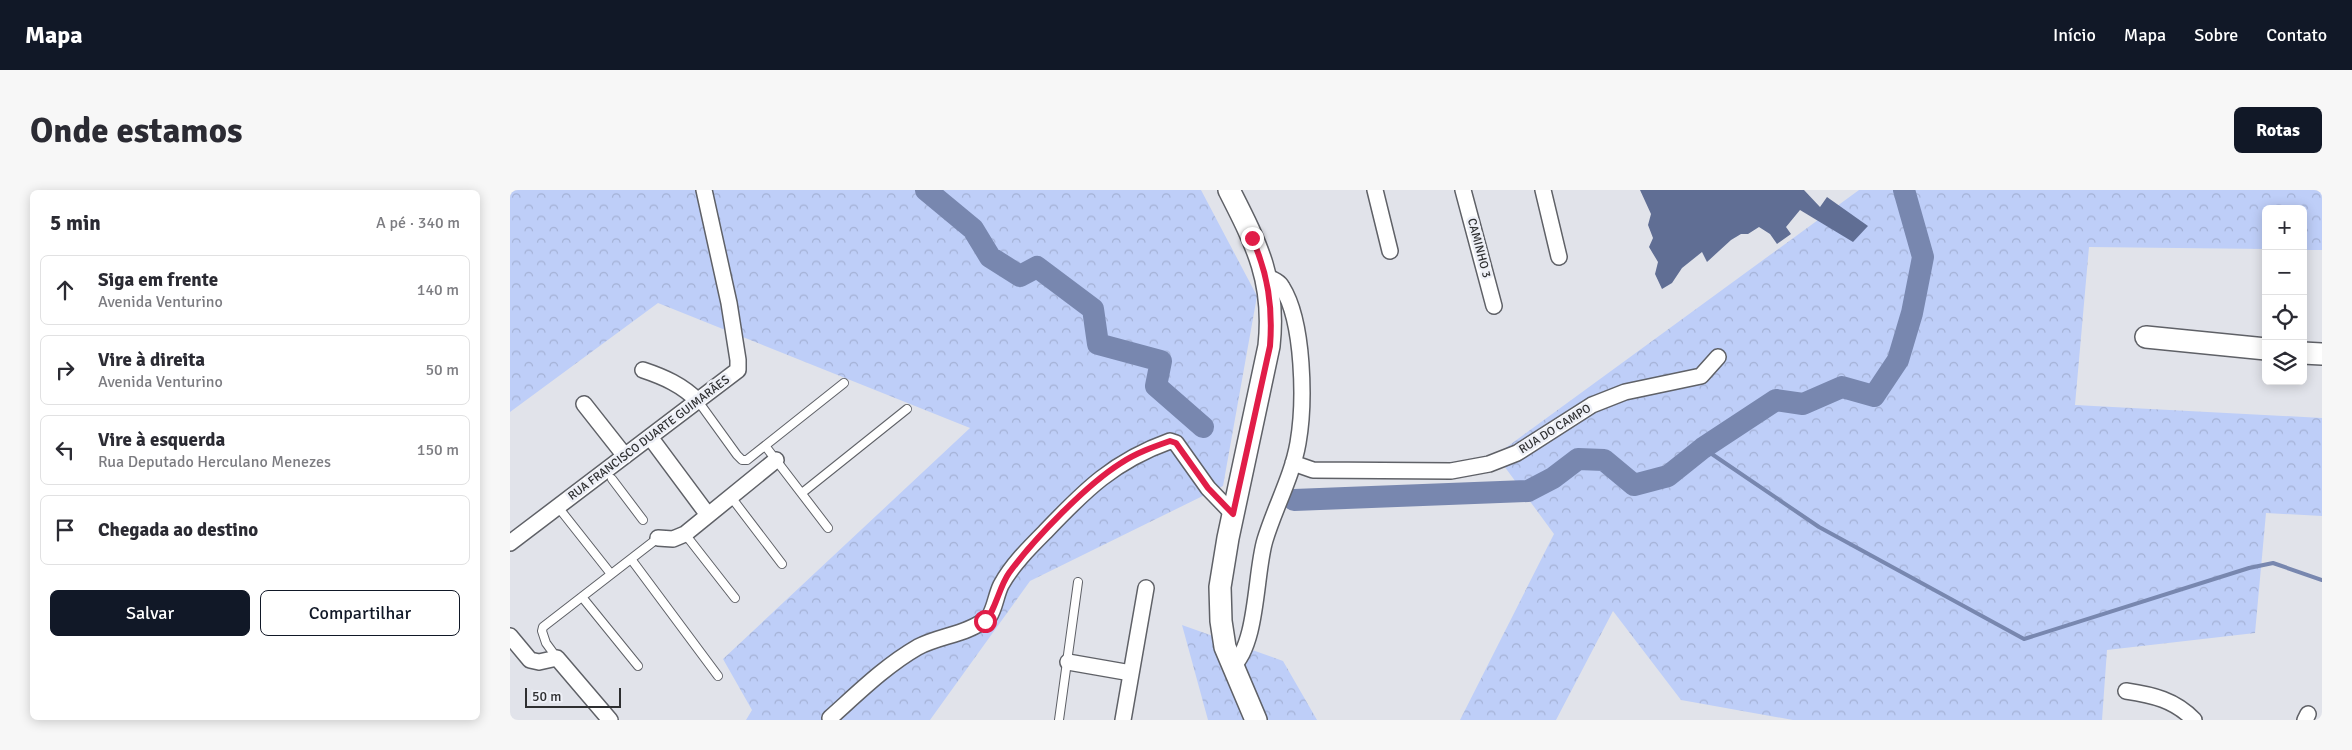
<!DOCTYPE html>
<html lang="pt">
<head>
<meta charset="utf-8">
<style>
  body { margin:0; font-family:Signika,sans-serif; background:#f7f7f7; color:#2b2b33 }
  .controls { position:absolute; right:15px; top:15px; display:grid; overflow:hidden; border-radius:8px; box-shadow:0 2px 12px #0003 }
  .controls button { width:45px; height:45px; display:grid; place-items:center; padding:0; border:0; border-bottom:1px solid #e1e1e2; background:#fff; color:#2b2b33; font:25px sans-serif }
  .scale { position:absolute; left:15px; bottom:12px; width:96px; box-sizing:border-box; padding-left:5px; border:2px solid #2e2f31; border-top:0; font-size:14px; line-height:18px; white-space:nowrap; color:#2e2f31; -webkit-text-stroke:4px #eef0f7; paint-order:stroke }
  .stop { position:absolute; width:15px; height:15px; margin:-11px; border:4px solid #e11d48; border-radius:50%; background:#fff }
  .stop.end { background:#e11d48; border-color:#fff; box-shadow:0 1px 5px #0008 }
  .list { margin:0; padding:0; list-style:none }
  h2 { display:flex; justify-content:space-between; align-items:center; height:65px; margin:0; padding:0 20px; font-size:21px }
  h2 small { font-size:16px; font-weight:400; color:#7c7c81 }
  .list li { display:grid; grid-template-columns:32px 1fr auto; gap:15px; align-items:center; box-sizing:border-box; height:70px; margin:0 10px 10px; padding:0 10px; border:1px solid #e1e1e2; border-radius:8px }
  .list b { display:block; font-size:19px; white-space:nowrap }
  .list p { margin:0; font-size:16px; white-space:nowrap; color:#7c7c81 }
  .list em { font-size:16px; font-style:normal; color:#7c7c81 }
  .actions { display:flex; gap:10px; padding:15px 20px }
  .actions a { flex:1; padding:11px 0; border:1px solid #111827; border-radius:8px; text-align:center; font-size:18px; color:#111827 }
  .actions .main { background:#111827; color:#fff }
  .icon { flex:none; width:28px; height:28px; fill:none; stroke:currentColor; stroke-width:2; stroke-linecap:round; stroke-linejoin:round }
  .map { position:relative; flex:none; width:1812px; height:530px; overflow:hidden; border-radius:8px }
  header { display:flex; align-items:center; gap:30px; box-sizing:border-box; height:70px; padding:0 25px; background:#111827; color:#fff }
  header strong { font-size:24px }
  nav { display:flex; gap:28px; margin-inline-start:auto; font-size:18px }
  .intro { display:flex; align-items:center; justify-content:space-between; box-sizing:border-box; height:120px; padding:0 30px }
  h1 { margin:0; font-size:35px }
  .button { padding:12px 22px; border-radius:8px; background:#111827; color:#fff; font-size:18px; font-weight:700 }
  main { display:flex; gap:30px; padding:0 30px }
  aside { flex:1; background:#fff; border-radius:8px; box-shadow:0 2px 12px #0003 }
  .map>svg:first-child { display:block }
</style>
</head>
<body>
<header>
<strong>Mapa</strong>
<nav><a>Início</a><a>Mapa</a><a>Sobre</a><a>Contato</a></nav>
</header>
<div class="intro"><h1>Onde estamos</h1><a class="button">Rotas</a></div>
<main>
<aside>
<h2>5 min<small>A pé · 340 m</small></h2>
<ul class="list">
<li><svg class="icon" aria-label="ahead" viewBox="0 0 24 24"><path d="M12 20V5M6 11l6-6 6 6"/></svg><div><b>Siga em frente</b><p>Avenida Venturino</p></div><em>140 m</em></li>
<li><svg class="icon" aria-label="right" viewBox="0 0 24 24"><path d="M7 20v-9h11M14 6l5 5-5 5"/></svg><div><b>Vire à direita</b><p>Avenida Venturino</p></div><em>50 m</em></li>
<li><svg class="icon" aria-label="left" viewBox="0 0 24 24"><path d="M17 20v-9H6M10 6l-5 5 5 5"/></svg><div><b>Vire à esquerda</b><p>Rua Deputado Herculano Menezes</p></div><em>150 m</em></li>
<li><svg class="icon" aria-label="arrive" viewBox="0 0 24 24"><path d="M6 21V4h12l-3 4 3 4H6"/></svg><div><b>Chegada ao destino</b></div></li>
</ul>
<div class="actions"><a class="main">Salvar</a><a>Compartilhar</a></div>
</aside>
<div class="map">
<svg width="1812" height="530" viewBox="0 0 1812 530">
  <defs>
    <pattern id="forest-crowns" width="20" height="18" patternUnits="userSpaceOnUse" patternTransform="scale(1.25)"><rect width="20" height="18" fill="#becef8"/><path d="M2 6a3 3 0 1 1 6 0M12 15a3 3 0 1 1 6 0" fill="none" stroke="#a4b1d5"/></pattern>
  </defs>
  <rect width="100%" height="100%" fill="#e1e3ea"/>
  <!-- forest -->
  <path fill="url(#forest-crowns)" d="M0,0H691L747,106L713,296L520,391L420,530H236L242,520L213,469L460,238L148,113L0,222Z
    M1349,0H1812V60H1793V19H1756V59L1579,57L1565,215L1812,228V326L1756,323L1745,443L1597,460L1592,530H1283L1171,510L1103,421L1046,530H950L1044,344L986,265Z
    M672,435L773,471L807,530H698Z"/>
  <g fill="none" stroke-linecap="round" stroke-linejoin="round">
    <!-- stream -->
    <path stroke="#7887af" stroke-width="4" d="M1193,258L1309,337L1514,449L1739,378L1763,373L1812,390"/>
    <!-- river -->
    <path stroke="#7887af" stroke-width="22" d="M416,0L463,39L480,67L510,86L527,77L583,119L588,154L651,171L646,196L693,237
      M784,310L1018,301L1043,288L1068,269L1094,270L1124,295L1158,286L1193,258L1266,210L1293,214L1332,197L1364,206L1388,170L1402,123L1413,67L1394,0"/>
  </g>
  <!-- building -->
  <path fill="#606e94" d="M1130,0H1294L1310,17L1317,7L1358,36L1343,52L1290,20L1276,37L1281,44L1267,54L1260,44L1249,37L1238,44H1231L1221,50L1197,72L1192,62L1172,78L1162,93L1152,99L1145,84L1148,72L1139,57L1143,48L1138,35L1141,24Z"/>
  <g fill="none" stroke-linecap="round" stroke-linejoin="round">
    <!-- lane casing -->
    <g stroke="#5f6167" stroke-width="10">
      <path id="lane" d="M188,211L227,265L232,270H237L334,193
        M256,257L318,338
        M102,289L133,330
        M292,303L397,219
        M221,307L272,374
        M48,317L101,384
        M175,344L225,408
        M121,369L208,486
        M72,407L128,476
        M47,468L36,453L32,441L33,437L148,348
        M549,530L568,392"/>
    </g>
    <!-- street casing -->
    <g stroke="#5f6167" stroke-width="18">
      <path id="street" d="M865,0L880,61
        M953,0L984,116
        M1033,0L1049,67
        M133,180C154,187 172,195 188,211
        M74,214L115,266
        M140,247L198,325
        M783,273L803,280L941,281L979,274L1007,263L1082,215L1115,202L1191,186L1208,167
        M148,348L163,349L175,344L266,270
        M0,353L228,180V170L219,113L194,0
        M0,446L20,470L29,472L47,468L100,530
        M558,472L621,483
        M722,477C748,454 745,383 755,350C765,317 782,287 788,253C795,213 794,132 772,97C769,91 762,89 757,87
        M1616,501C1643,505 1665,510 1684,530
        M320,528C348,503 375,476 408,457C431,445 457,445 479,427C485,418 486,405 491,395C502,375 519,358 535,342C575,300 604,271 660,251L666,253L698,298L723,324
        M613,530L636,398
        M1795,530L1798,524"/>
    </g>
    <!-- secondary casing -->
    <g stroke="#5f6167" stroke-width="24">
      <path id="secondary" d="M719,0C747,55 766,92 759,156L718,348L710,397L711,431L715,457L746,530
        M1636,147L1756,159
        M1793,163L1812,164"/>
    </g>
    <!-- lane -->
    <use href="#lane" stroke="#fff" stroke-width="8"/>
    <!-- street -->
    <use href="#street" stroke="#fff" stroke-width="15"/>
    <!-- secondary -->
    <use href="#secondary" stroke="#fff" stroke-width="21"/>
  </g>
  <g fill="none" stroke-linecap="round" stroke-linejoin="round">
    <!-- route -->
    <path stroke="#e11d48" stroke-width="6" d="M475,431C485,422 489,397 499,383C523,350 576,295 611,273C626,263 643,257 660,251L666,253L698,298L723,324L760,156C763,117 758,84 742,48"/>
  </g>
  <g text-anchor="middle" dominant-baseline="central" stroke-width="5" stroke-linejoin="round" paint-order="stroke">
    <!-- street labels -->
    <g font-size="12" fill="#2e2f31" stroke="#eef0f7">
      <text transform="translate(969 58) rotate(75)">CAMINHO 3</text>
      <text transform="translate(1045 239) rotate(-32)">RUA DO CAMPO</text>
      <text transform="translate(139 248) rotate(-37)">RUA FRANCISCO DUARTE GUIMARÃES</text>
    </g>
  </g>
</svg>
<div class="controls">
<button>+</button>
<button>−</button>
<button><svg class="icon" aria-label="locate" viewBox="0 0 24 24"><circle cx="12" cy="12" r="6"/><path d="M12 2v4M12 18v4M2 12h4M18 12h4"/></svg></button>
<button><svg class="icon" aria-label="layers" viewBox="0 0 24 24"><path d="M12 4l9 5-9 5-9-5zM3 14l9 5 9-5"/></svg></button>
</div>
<div class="scale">50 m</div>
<div class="stop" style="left:475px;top:431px"></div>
<div class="stop end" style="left:742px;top:48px"></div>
</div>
</main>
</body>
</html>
